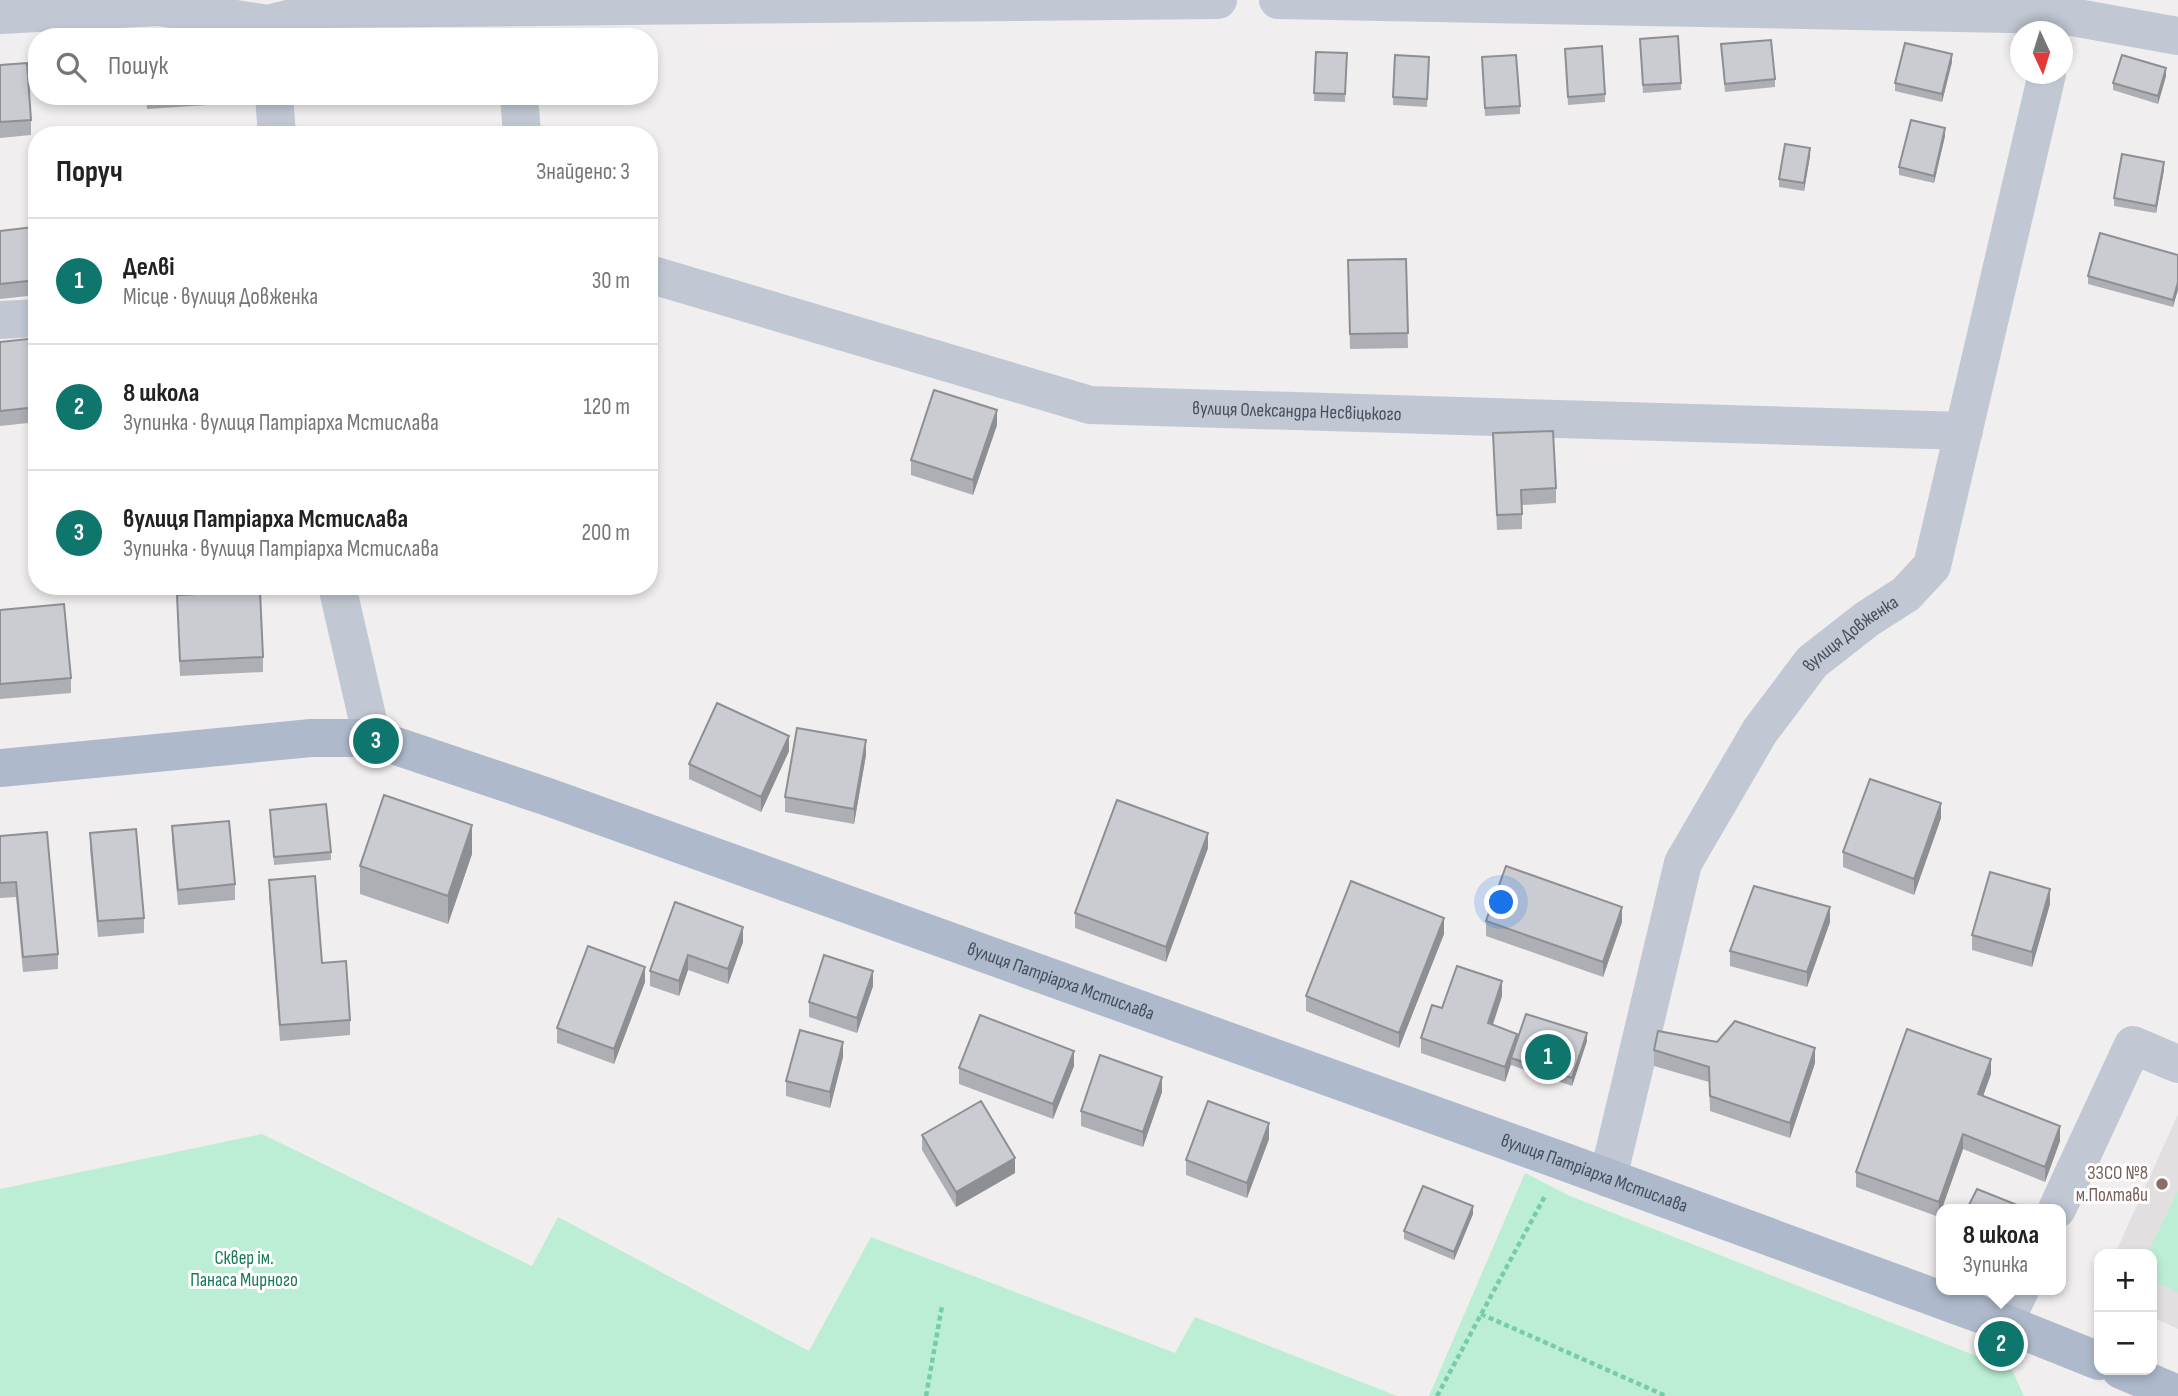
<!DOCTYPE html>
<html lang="uk">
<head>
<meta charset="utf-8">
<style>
  body { margin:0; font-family:"Sofia Sans Condensed",sans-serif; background:#f6f6f6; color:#222 }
  .controls { position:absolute; right:21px; bottom:21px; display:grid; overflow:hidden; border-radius:14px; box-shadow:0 4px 10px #0003 }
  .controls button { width:63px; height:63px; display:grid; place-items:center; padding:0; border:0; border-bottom:2px solid #e0e0e0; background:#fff; color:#222; font:35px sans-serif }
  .compass { position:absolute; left:2010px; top:21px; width:63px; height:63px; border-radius:50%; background:#fff; box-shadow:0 4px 10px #0003; rotate:176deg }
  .you { position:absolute; left:1502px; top:903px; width:24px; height:24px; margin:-18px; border:5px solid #fff; border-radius:50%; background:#1a73e8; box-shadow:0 0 0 10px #1a73e833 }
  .badge { display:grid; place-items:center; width:46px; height:46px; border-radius:50%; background:#0f766e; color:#fff; font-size:23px; font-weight:700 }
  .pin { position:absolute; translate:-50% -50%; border:4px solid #fff; box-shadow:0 2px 7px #0006 }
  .popup { position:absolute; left:1936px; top:1204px; width:130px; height:91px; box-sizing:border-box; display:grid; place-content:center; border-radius:14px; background:#fff; filter:drop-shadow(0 2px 5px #0005); font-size:23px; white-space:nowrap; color:#767676 }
  .popup b { font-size:26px; color:#222 }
  .popup::after { content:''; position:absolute; left:50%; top:100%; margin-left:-14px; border:14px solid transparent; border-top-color:#fff }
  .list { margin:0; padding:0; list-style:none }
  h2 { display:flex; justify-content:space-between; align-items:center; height:91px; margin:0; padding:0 28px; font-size:30px }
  h2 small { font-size:23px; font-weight:400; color:#767676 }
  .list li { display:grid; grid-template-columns:46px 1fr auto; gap:21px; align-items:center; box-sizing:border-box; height:126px; padding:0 28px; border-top:2px solid #e0e0e0 }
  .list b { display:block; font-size:26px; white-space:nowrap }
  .list p { margin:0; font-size:23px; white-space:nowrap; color:#767676 }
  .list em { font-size:23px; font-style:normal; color:#767676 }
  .icon { flex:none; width:38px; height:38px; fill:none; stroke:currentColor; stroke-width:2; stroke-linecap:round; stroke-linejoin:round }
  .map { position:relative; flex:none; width:2178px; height:1396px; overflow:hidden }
  .search { position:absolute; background:#fff; box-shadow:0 4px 10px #0003; left:28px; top:28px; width:630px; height:77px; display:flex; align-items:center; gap:18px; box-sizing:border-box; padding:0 24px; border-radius:28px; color:#767676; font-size:26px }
  .panel { position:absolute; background:#fff; box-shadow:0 4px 10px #0003; left:28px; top:126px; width:630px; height:469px; border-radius:28px }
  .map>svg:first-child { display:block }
</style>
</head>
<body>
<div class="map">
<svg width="2178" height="1396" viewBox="0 0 2178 1396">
  <rect width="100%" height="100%" fill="#f0eeee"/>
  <!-- education -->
  <path fill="#e1dfe0" d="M2178,1114V1329L2152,1317V1254H2115Z"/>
  <!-- green -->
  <path fill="#bceed5" d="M262,1134L532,1266L558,1217L809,1351L871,1237L1175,1353L1195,1317L1397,1396H0V1189Z
    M1525,1173L1570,1196L2012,1370L2024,1396H1429Z
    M2178,1191V1292L2152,1280V1254H2147Z"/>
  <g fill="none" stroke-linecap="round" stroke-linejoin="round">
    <!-- path -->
    <path stroke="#75cbaa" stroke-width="4.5" stroke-dasharray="5 3.5" stroke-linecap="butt" d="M1481,1314L1666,1396
      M926,1396L942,1306
      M1437,1396L1545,1196"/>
    <!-- minor -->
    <g stroke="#c1c8d3" stroke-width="38">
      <path d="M1278,0L2061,15L2178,36"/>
      <path d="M0,15L158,7L268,24L327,9L1218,0"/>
      <path d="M274,96L277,135"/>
      <path d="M519,96L522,135"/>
      <path id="s1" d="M649,274L1090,405L1964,431"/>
      <path d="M0,320L37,318"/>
      <path d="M337,586L372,738"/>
      <path id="s2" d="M1608,1178L1683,863L1760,731L1812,662L1867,619L1906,594L1932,566L2047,74"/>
      <path d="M2057,1209L2133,1045L2178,1064"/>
      <path d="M2004,1323L2020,1290"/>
    </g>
    <!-- major -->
    <g stroke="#aebacc" stroke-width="38">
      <path id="s3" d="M0,768L311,738H372L548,797L1565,1162L2004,1323L2099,1361"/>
      <path d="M2121,1370L2178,1394"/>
    </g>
  </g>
  <!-- wall -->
  <path fill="#aeafb5" d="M1640,39L1681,83V90L1643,93Z
    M1721,44L1775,79V87L1725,92Z
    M1565,49L1605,94V102L1568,105Z
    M1316,52L1347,53L1345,102L1314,101Z
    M1429,57L1427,107L1393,105V97Z
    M1482,57L1520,106V114L1485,116Z
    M1952,62L1942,102L1895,91V83Z
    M0,65L31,120V135L0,138Z
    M2166,76L2158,104L2113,90V83Z
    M146,96H223V104L147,109Z
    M1945,136L1934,183L1899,175V167Z
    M1810,156L1804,191L1779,187V179Z
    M2164,170L2156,213L2114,206V198Z
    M0,231L37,259V295L0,299Z
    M2178,255L2173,307L2088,284V276Z
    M1406,259L1408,348L1350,349L1348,260Z
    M37,338V422L0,426V342Z
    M997,425L973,495L911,475V460Z
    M1493,433L1556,488V503L1522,505V529L1497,530Z
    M177,595L263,657V672L180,676Z
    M0,610L71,678V693L0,699Z
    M789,751L761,812L689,779V764Z
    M866,755L854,824L785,812V797Z
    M270,810L331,852V860L274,865Z
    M1941,818L1914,895L1843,867V852Z
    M172,826L235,884V900L178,905L172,841Z
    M90,833L144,918V933L98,937L90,849Z
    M0,836L58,954V969L23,972L16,897L0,898Z
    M1208,848L1166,962L1075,928V913Z
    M472,854L448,924L360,894V866Z
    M269,880L322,963L350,1020V1035L280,1041L269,895Z
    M675,902L743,942L728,984L688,970L679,996L650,986V971Z
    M2050,904L2032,967L1972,950V935Z
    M1486,921L1622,922L1603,977L1486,936Z
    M1830,922L1807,987L1730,966V951Z
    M1444,934L1399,1048L1306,1011V996Z
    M645,982L614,1064L557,1043V1028Z
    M873,986L857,1033L809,1017V1002Z
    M1502,996L1493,1025L1517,1041H1587L1572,1086L1511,1065V1064L1505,1082L1421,1053V1038L1442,1008Z
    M1717,1042L1815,1063L1790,1138L1710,1111L1709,1082L1654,1066V1050Z
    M843,1057L830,1108L786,1096V1081Z
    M1074,1066L1053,1119L959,1084V1068Z
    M1991,1074L1983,1096L2060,1141L2045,1182L1963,1149L1939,1217L1856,1187V1172Z
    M1162,1092L1143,1147L1081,1126V1111Z
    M922,1135L1015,1173L956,1207L922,1150Z
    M1269,1139L1247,1198L1186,1175V1160Z
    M1473,1214L1454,1260L1404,1239V1231Z"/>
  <!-- shaded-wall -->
  <path fill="#8d8f93" d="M1952,54V62L1942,102V94Z
    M2166,68V76L2158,104V96Z
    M1945,128V136L1934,183V176Z
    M1810,148V156L1804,191V183Z
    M2164,162V170L2156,213V206Z
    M2178,282V290L2173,307V300Z
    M997,410V425L973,495V480Z
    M789,736V751L761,812V797Z
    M866,740V755L854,824V809Z
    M1941,803V818L1914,895V879Z
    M472,825V854L448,924V896Z
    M1208,833V848L1166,962V947Z
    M2050,889V904L2032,967V952Z
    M1622,907V922L1603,977V962Z
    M1830,907V922L1807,987V972Z
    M1444,918V934L1399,1048V1033Z
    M743,927V942L728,984V969Z
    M688,955V970L679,996V981Z
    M645,967V982L614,1064V1049Z
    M873,971V986L857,1033V1018Z
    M1502,981V996L1488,1038V1023Z
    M1587,1033V1041L1572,1086V1078Z
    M1517,1034V1049L1511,1058V1064L1505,1082V1067Z
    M843,1042V1057L830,1108V1092Z
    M1815,1048V1063L1790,1138V1123Z
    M1074,1051V1066L1053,1119V1104Z
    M1991,1059V1074L1978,1110V1094Z
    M1162,1077V1092L1143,1147V1132Z
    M1269,1123V1139L1247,1198V1183Z
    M2060,1126V1141L2045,1182V1167Z
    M1963,1134V1149L1939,1217V1202Z
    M1015,1158V1173L956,1207V1192Z
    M1473,1206V1214L1454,1260V1252Z"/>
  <!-- building -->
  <path fill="#caccd2" stroke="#8d8f93" stroke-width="2" d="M220,32V37H155Z
    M1678,36L1681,83L1643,85L1640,39Z
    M1771,40L1775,79L1725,84L1721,44Z
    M1905,43L1952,54L1942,94L1895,83Z
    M1602,46L1605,94L1568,97L1565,49Z
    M1316,52L1347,53L1345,94L1314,93Z
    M1395,55L1429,57L1427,99L1393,97Z
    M1516,55L1520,106L1485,108L1482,57Z
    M2122,55L2166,68L2158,96L2113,83Z
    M27,63L31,120L0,122V65Z
    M1911,120L1945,128L1934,176L1899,167Z
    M1785,144L1810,148L1804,183L1779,179Z
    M2122,154L2164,162L2156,206L2114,198Z
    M33,227L37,259V280L0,284V231Z
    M2100,233L2178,255V282L2173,300L2088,276Z
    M1406,259L1408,333L1350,334L1348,260Z
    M37,338V407L0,411V342Z
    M934,390L997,410L973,480L911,460Z
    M1553,431L1556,488L1521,490L1522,514L1497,515L1493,433Z
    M260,591L263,657L180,661L177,595Z
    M64,604L71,678L0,684V610Z
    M717,703L789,736L761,797L689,764Z
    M797,728L866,740L854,809L785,797Z
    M1870,779L1941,803L1914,879L1843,852Z
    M384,795L472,825L448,896L360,866Z
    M1117,800L1208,833L1166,947L1075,913Z
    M326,804L331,852L274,857L270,810Z
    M229,821L235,884L178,890L172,826Z
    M136,829L144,918L98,921L90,833Z
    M47,832L58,954L23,957L16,882L0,883V836Z
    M1506,866L1622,907L1603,962L1486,921Z
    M1990,872L2050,889L2032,952L1972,935Z
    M315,876L322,963L346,961L350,1020L280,1025L269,880Z
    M1351,881L1444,918L1399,1033L1306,996Z
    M1754,886L1830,907L1807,972L1730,951Z
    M675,902L743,927L728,969L688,955L679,981L650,971Z
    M588,946L645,967L614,1049L557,1028Z
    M824,955L873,971L857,1018L809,1002Z
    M1457,966L1502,981L1488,1023L1517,1034L1505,1067L1421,1038L1432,1005L1442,1008Z
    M1526,1014L1587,1033L1572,1078L1511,1058Z
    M980,1015L1074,1051L1053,1104L959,1068Z
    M1735,1021L1815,1048L1790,1123L1710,1096L1709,1067L1654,1050L1658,1031L1717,1042Z
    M1907,1029L1991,1059L1978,1094L2060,1126L2045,1167L1963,1134L1939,1202L1856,1172Z
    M800,1030L843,1042L830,1092L786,1081Z
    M1100,1055L1162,1077L1143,1132L1081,1111Z
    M981,1101L1015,1158L956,1192L922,1135Z
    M1208,1101L1269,1123L1247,1183L1186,1160Z
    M1423,1186L1473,1206L1454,1252L1404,1231Z
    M1977,1189L2027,1209H1967Z"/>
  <!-- markers -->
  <circle fill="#8d6e63" stroke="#fff" stroke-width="2.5" cx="2162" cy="1184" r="7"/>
  <g text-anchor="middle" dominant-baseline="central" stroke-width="6" stroke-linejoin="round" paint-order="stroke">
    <!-- street labels -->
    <g font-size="19" fill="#464f5b" stroke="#fff">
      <text stroke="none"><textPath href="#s1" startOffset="667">вулиця Олександра Несвіцького</textPath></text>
      <text stroke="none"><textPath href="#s2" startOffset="611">вулиця Довженка</textPath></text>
      <text stroke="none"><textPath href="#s3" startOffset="1104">вулиця Патріарха Мстислава</textPath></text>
      <text stroke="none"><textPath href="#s3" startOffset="1671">вулиця Патріарха Мстислава</textPath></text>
    </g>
    <!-- education labels -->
    <g font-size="19" fill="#785e54" stroke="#fff" text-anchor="end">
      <text x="2148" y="1173">ЗЗСО №8<tspan x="2148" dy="22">м.Полтави</tspan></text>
    </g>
    <!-- park labels -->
    <g font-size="19" fill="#187a54" stroke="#fff">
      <text x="244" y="1258">Сквер ім.<tspan x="244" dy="22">Панаса Мирного</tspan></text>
    </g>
  </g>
</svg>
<div class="controls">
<button>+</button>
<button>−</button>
</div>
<svg class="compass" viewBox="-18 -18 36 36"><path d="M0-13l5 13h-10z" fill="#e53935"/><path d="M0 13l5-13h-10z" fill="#767676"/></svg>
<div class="you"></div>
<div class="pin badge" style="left:1548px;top:1057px">1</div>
<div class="pin badge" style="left:2001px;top:1344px">2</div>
<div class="popup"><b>8 школа</b>Зупинка</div>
<div class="pin badge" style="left:376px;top:741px">3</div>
<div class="search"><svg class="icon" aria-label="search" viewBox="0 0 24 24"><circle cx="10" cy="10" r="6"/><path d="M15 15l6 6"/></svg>Пошук</div>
<section class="panel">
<h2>Поруч<small>Знайдено: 3</small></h2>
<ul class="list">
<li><span class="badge">1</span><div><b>Делві</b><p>Місце · вулиця Довженка</p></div><em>30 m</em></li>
<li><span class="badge">2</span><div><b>8 школа</b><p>Зупинка · вулиця Патріарха Мстислава</p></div><em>120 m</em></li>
<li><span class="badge">3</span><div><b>вулиця Патріарха Мстислава</b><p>Зупинка · вулиця Патріарха Мстислава</p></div><em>200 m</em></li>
</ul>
</section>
</div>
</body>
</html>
